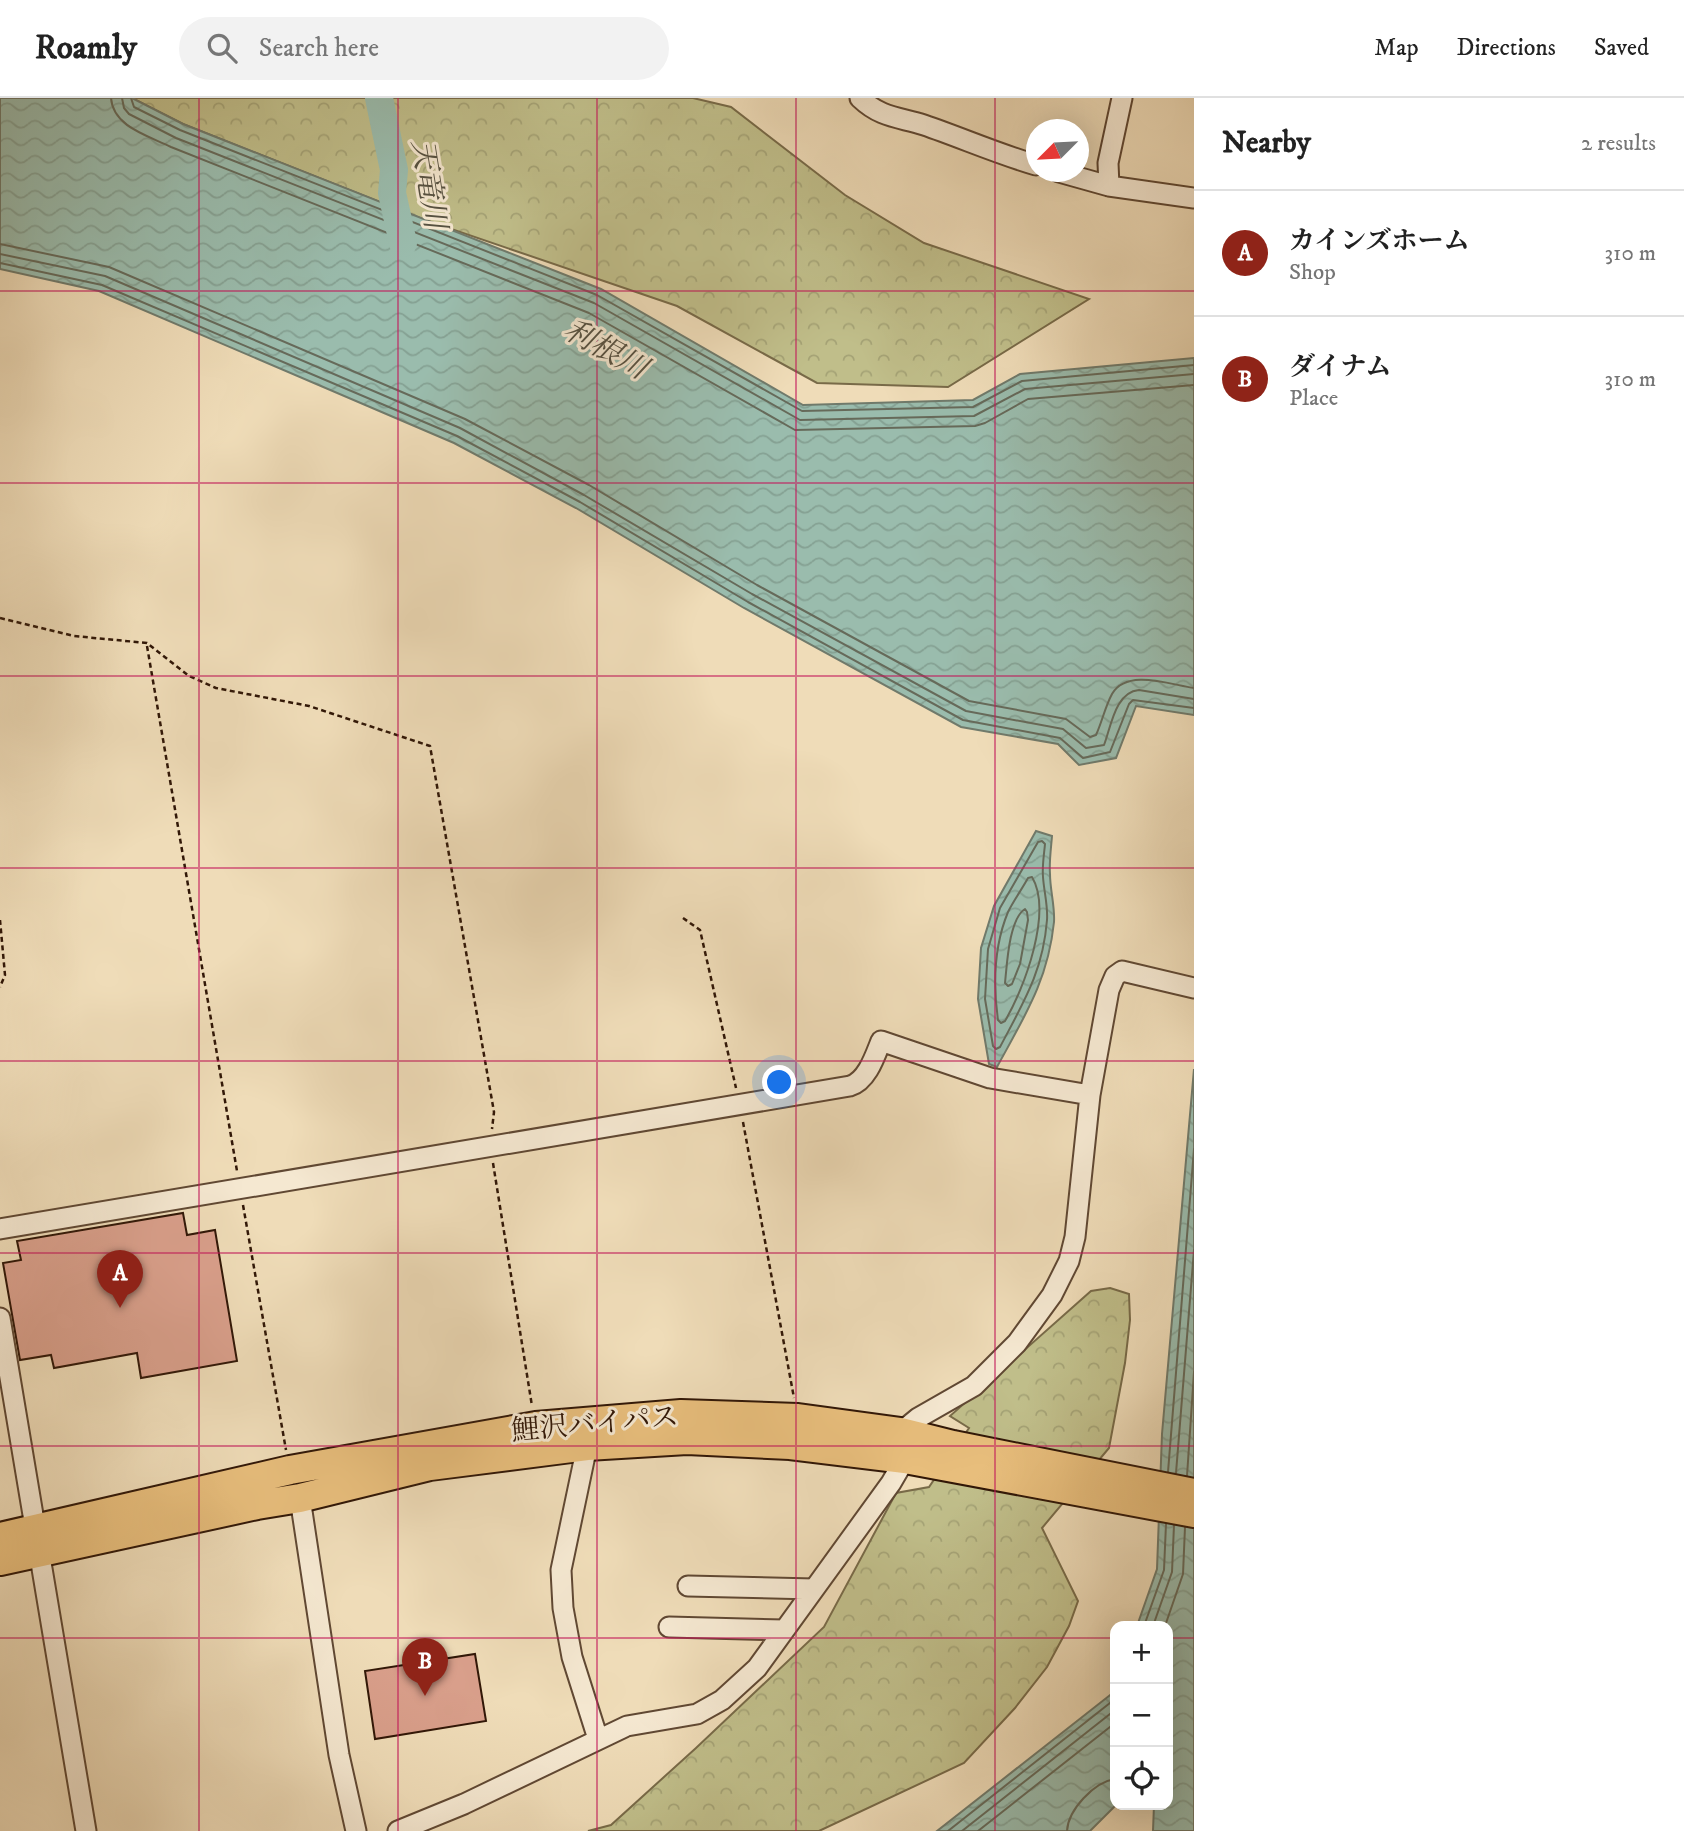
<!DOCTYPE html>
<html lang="en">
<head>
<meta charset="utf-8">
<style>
  body { margin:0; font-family:"IM FELL DW Pica","Noto Serif JP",serif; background:#f2f2f2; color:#222 }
  .controls { position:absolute; right:21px; bottom:21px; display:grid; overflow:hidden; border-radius:14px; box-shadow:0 7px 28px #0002 }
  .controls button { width:63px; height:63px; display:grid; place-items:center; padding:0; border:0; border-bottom:2px solid #e0e0e0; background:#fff; color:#222; font:35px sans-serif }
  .compass { position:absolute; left:1026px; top:21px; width:63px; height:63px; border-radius:50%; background:#fff; box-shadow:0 7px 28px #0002; rotate:246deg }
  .you { position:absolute; left:780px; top:985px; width:24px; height:24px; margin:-18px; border:5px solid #fff; border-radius:50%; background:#1a73e8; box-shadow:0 0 0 10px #1a73e833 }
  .badge { display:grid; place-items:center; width:46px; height:46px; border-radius:50%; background:#8f2418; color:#fff; font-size:23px; font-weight:700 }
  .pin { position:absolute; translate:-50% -58px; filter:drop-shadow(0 2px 4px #0008) }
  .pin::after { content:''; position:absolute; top:37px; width:24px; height:21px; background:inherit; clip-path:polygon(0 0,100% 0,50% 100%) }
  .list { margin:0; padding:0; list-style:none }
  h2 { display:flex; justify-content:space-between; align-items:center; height:91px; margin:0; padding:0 28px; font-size:30px }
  h2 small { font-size:23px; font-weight:400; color:#767676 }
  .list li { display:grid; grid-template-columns:46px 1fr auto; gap:21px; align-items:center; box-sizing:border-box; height:126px; padding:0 28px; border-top:2px solid #e0e0e0 }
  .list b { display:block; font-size:26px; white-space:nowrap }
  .list p { margin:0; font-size:23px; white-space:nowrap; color:#767676 }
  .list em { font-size:23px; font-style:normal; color:#767676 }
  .icon { flex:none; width:38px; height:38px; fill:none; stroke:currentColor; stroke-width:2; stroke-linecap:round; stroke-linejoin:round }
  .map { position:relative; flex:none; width:1194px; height:1733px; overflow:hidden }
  header { display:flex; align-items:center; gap:42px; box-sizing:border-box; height:98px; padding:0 35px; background:#fff; border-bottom:2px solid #e0e0e0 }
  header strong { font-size:33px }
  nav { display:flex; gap:38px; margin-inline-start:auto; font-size:24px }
  .search { width:490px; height:63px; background:#f2f2f2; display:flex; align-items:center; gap:18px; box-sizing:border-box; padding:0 24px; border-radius:38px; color:#767676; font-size:26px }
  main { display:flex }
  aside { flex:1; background:#fff }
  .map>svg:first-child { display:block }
</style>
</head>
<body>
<header>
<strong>Roamly</strong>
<div class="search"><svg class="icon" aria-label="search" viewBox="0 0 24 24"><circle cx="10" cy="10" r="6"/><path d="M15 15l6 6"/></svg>Search here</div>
<nav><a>Map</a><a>Directions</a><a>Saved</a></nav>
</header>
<main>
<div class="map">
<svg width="1194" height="1733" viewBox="0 0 1194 1733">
  <defs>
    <pattern id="forest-crowns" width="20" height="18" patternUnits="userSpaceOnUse" patternTransform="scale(1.75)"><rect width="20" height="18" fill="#c0be8a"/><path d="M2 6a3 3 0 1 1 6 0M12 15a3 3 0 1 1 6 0" fill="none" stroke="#a5a376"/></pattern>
    <pattern id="water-waves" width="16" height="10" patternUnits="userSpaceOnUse" patternTransform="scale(1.75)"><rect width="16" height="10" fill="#9abcad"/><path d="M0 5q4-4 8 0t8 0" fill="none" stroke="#85a193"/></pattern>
  </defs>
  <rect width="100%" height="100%" fill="#efdcb8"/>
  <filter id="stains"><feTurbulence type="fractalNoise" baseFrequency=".00286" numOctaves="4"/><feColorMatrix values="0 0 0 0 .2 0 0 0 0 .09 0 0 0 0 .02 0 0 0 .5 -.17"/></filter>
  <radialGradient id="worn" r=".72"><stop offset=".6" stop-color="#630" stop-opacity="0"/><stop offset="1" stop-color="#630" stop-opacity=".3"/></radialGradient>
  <!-- forest -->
  <path fill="url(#forest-crowns)" stroke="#786a48" stroke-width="2" d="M132,0H693L731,9L845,97L924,145L1089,201L948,289L817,285L677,208L425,122L183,26Z
    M1110,1190L1129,1196L1130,1222L1125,1265L1109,1350L1042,1430L1078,1503L1069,1528L1047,1569L1015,1610L964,1665L819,1733H588L611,1727L696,1650L824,1529L896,1395L929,1389L969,1330L950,1318L1091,1193Z"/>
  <!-- water -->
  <path fill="url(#water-waves)" stroke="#707a6b" stroke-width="2" d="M0,0H132L183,26L601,191L803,307L973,302L1020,276L1194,260V617L1136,608L1116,660L1079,667L1058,646L961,629L744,510L576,410L454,345L99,193L0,171Z
    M1036,733L1052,738C1051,751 1049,764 1050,776C1050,792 1055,808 1054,824C1048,883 1024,919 997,969L989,966L978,901L981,850L994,808Z
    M1194,971V1733H1153L1154,1707H1168V1528H1137L1157,1471L1162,1336Z
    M1115,1589L1116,1707L1090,1733H937L1114,1594Z"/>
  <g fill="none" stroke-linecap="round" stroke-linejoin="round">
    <!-- shore -->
    <path stroke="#666a5a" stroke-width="2" d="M111,0C113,29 149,38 171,49L589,215L795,332L975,328L985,325L1028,301L1194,287
      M122,0L124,10L129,16L176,40L594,205L800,322L974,318L1025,291L1194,276
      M131,0L134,9L180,32L597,197L802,313L973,309L1022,283L1194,267
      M0,146L109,169L465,321L589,387L757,487L969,603L1066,621L1090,639L1096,637C1102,624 1105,609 1112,596C1127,570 1171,587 1194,590
      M0,156L105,178L460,330L584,397L752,496L966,613L1063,631L1086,650L1104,647C1111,629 1115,594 1139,592L1194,601
      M0,165L102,187L457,338L580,404L748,504L963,622L1060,640L1083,660L1110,654L1129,606L1133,602L1194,610
      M1042,743L1045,746C1044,757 1042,768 1043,779C1044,794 1048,807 1047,822C1043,874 1023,905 1000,949L996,951L993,948L985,901L988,851L1000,810L1038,744Z
      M1032,779C1053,814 1024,891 1005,923L1001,925L998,922C993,886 994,848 1008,814C1014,802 1022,791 1028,780Z
      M1025,811L1027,814L1028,822L1020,866L1012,886L1008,888L1005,885C1007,866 1009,821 1025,811Z
      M1168,1374L1194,1051
      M1176,1375L1194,1152
      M1187,1378L1194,1274
      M1144,1528L1164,1472L1166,1426
      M1153,1528L1172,1474L1174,1427
      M1165,1528L1183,1476L1185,1429
      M948,1733L1115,1601
      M962,1733L1115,1612
      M978,1733L1115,1625
      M1067,1733C1068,1712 1094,1684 1115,1681"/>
    <!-- river -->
    <path stroke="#9abcad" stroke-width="28" d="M379,0L394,72L392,95L403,145"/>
  </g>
  <!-- building -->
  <path fill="#d99f8b" stroke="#311707" stroke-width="2" d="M183,1115L187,1137L215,1132L237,1263L141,1280L137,1255L54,1270L51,1257L20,1262L3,1165L21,1162L17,1143Z
    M475,1556L486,1623L375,1641L365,1573Z"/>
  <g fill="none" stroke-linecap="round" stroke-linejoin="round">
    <!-- minor casing -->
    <g stroke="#604833" stroke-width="23">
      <path id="minor" d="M860,0C881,20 899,19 924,27C962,40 998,56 1036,67
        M1059,74L1109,88L1194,100
        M1109,88L1108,65L1122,0
        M0,1131L850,988C867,983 875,958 881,943L990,980L1090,997
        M0,1220L86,1733
        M901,1334L918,1320L974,1288L1017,1245L1052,1197L1069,1163L1075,1139L1090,997L1109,892L1115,878L1122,873L1194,890
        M587,1348L561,1472L563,1510L572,1559L598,1641
        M300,1400L339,1657L356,1733
        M688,1488L814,1491
        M669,1529L784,1532
        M398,1733L464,1706L627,1628L697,1616L722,1602L757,1570L891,1385L905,1361"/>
    </g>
    <!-- highway casing -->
    <g stroke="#311707" stroke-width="32">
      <path id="highway" d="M0,1439L290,1372L536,1328L681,1316L798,1320L901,1334L953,1347L1194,1395
        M0,1463L257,1407L300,1400L430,1368L587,1348L687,1342L790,1347L905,1361L1194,1415"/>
    </g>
    <!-- path -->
    <path stroke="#311707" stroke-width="2.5" stroke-dasharray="5 3.5" stroke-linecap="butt" d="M0,520L74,538L147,545L189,578L216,590L309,608L430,648L494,1014L492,1031
      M147,548L237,1073
      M683,820L700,832L736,990
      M0,822L5,877L0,889
      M743,1024L794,1300
      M493,1065L532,1308
      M243,1107L286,1352"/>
    <!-- minor -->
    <use href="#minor" stroke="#f5e8d1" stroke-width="19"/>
    <!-- highway -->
    <use href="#highway" stroke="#e8be7c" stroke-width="28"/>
  </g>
  <!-- grid -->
  <path fill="none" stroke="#c2185b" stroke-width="2" stroke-opacity="0.55" d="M199,0V1733M398,0V1733M597,0V1733M796,0V1733M995,0V1733M0,193H1194M0,385H1194M0,578H1194M0,770H1194M0,963H1194M0,1155H1194M0,1348H1194M0,1540H1115M1168,1540H1194"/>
  <g text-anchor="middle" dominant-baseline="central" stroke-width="6" stroke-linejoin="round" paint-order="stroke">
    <!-- street labels -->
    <g font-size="28" fill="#311707" stroke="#f5e8d1">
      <text transform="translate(595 1326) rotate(-5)">鯉沢バイパス</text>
    </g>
    <!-- water labels -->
    <g font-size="30" font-style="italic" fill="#565141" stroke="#f5e8d1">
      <text transform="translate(428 86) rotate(81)">天竜川</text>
      <text transform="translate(605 252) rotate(29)">利根川</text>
    </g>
  </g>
  <rect width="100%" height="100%" filter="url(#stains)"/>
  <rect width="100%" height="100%" fill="url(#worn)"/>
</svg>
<div class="controls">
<button>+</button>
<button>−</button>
<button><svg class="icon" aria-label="locate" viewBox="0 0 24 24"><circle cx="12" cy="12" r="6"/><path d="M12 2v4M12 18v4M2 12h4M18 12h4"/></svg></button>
</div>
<svg class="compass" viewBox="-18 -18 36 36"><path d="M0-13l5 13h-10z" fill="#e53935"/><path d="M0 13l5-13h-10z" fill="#767676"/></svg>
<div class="you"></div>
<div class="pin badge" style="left:120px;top:1210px">A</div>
<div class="pin badge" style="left:425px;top:1598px">B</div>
</div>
<aside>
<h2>Nearby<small>2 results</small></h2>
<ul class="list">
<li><span class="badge">A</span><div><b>カインズホーム</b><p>Shop</p></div><em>310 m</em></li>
<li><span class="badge">B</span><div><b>ダイナム</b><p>Place</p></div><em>310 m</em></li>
</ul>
</aside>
</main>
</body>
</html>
